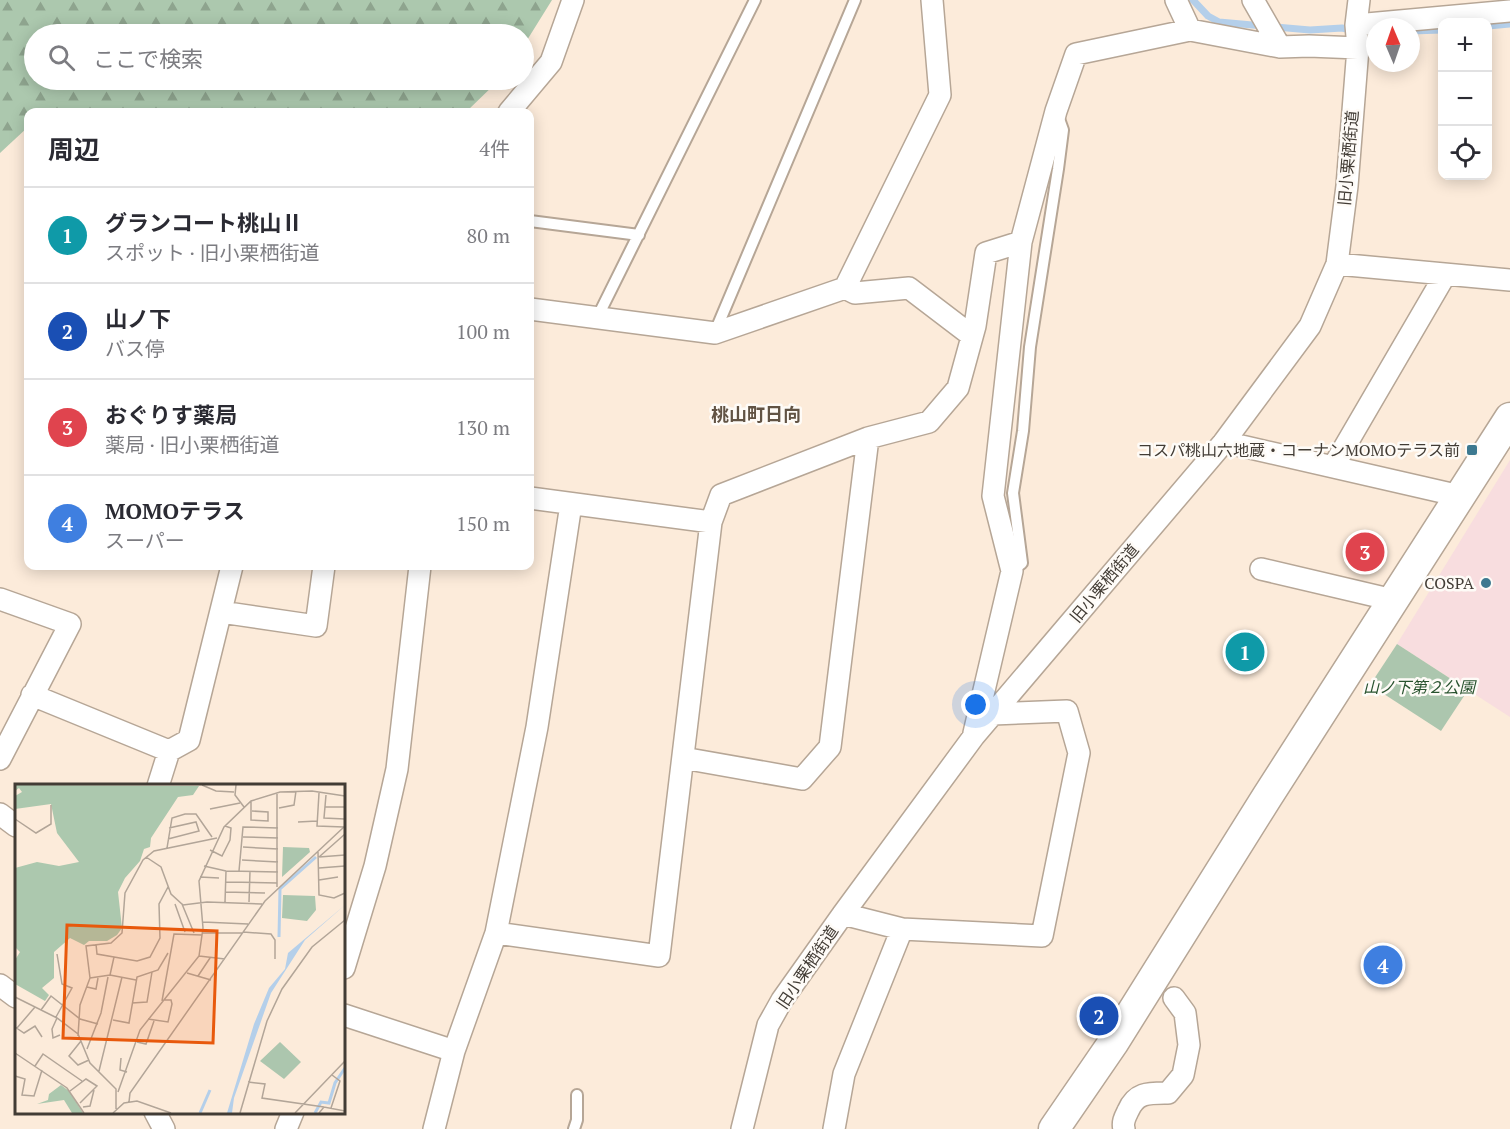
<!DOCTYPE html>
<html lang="ja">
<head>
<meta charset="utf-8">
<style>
  body { margin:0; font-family:"PT Serif","Noto Sans JP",serif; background:#f2f2f3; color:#2b2b33 }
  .controls { position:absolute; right:18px; top:18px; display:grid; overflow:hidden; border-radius:12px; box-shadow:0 3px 15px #0003 }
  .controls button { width:54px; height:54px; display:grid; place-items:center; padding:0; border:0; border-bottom:2px solid #e1e1e2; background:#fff; color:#2b2b33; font:30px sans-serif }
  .compass { position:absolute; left:1366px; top:18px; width:54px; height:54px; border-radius:50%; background:#fff; box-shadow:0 3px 15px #0003; rotate:358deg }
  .you { position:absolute; left:976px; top:705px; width:21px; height:21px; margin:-15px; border:4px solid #fff; border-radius:50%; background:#1a73e8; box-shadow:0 0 0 9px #1a73e833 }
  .badge { display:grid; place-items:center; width:39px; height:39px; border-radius:50%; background:#0f766e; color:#fff; font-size:20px; font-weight:700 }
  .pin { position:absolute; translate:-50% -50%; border:3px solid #fff; box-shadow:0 2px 6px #0006 }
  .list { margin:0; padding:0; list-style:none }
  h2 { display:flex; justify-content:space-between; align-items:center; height:78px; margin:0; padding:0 24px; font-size:26px }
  h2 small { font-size:20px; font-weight:400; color:#7c7c81 }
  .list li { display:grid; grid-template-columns:39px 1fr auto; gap:18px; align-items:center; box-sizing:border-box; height:96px; padding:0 24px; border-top:2px solid #e1e1e2 }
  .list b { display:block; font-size:22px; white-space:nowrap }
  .list p { margin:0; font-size:20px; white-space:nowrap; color:#7c7c81 }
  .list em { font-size:20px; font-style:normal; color:#7c7c81 }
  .icon { flex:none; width:33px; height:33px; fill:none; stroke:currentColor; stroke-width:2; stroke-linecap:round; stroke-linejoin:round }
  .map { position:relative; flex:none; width:1510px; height:1129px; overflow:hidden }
  .search { position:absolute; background:#fff; box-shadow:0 3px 15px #0003; left:24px; top:24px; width:510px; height:66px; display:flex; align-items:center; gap:15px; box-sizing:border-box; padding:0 21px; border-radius:33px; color:#7c7c81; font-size:22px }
  .panel { position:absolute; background:#fff; box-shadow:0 3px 15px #0003; left:24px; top:108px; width:510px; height:462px; border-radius:12px }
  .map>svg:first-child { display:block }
</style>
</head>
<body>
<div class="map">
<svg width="1510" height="1129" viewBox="0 0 1510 1129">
  <defs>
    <pattern id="forest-firs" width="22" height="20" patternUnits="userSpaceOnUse" patternTransform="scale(1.5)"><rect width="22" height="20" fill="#acc8ae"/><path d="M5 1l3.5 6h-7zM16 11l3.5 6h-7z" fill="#8ea48e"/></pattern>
  </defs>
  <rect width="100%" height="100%" fill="#fcebda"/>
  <!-- commercial -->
  <path fill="#f8dddf" d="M1510,460V717L1397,644Z"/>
  <!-- forest -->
  <path fill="url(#forest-firs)" d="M0,0H552L524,45V34H34V80H499L466,112H28V127L0,153Z"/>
  <!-- park -->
  <path fill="#acc6ae" d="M1397,644L1468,690L1441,731L1370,685Z"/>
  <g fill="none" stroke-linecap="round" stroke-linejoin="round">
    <!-- stream -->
    <path stroke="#b4cfea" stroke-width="7" d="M1193,0L1208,16L1219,22L1310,30L1342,28L1355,31
      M1488,26L1510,24
      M1411,31L1442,30"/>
    <!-- lane casing -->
    <g stroke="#b6a696" stroke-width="14">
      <path id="lane" d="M530,221L639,235
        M597,318L755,0
        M715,332L855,0
        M1012,571L1022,563L1013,493L1023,431L1030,347L1058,169L1063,130L1058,116
        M574,1129L577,1120V1095"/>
    </g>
    <!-- street casing -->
    <g stroke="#b6a696" stroke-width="24">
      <path id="street" d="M1176,0L1190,30
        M1253,0L1280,47
        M1356,25L1510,11
        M509,112L551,62L573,0
        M1337,264L1510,280
        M845,288L855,293L909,288L972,336
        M530,309L715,333L845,288L940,95L932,0
        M1224,442L1460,496
        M1333,467L1445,275
        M530,498L711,522
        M1261,569L1393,600
        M0,599L70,624L0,759
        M221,612L316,626L324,566
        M32,695L169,751
        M974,733L1012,571L993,496L1021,242L1056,111L1076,54L1190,30L1280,47L1309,46L1358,48
        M683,758L802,779L830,747L868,438
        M158,786L169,751L189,740L232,566
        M0,814L16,826
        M843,914L902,929L1042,936L1079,753L1067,711L993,714
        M496,933L659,956L711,522L721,495L868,438L929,422L958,388L975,326L986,253L1021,242
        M344,968L375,866L397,769L420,566
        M0,985L16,997
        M344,1015L454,1051
        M155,1112L164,1129
        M286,1129L293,1112
        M434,1129L454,1051L496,933L537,727L571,504
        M742,1129L768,1025L782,1000L843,914L974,736L1224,442L1310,326L1337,264L1347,186L1358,48L1356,25L1359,0
        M834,1129L844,1074L902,929
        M1124,1129C1122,1122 1125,1117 1128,1111C1136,1092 1149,1093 1168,1093L1183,1075L1189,1045L1185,1013L1174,998"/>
    </g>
    <!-- secondary casing -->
    <g stroke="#b6a696" stroke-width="33">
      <path id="secondary" d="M1054,1129L1113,1043L1267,797L1510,418"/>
    </g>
    <!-- lane -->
    <use href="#lane" stroke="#fff" stroke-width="10"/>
    <!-- street -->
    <use href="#street" stroke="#fff" stroke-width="21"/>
    <!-- secondary -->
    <use href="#secondary" stroke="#fff" stroke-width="30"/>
  </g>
  <!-- markers -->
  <g fill="#3d7990" stroke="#fefbf7" stroke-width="2">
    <rect x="1466" y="444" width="12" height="12" rx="3"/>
    <circle cx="1486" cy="583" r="6"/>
  </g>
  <g text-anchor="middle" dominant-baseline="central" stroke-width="5" stroke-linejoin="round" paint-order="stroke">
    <!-- street labels -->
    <g font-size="16" fill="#423c35" stroke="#fefbf7">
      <text transform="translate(1348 158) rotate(-85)">旧小栗栖街道</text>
      <text transform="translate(1104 583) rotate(-50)">旧小栗栖街道</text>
      <text transform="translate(807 967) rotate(-56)">旧小栗栖街道</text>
    </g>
    <!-- poi labels -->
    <g font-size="16" fill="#423c35" stroke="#fefbf7" text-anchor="end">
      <text x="1460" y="450">コスパ桃山六地蔵・コーナンMOMOテラス前</text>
      <text x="1474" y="583">COSPA</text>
    </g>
    <!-- park labels -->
    <g font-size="16" font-style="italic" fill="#29532f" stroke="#fefbf7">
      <text x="1419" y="687">山ノ下第２公園</text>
    </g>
    <!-- neighbourhood labels -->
    <g font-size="18" font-weight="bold" fill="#615344" stroke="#fefbf7">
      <text x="756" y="414">桃山町日向</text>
    </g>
  </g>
  <!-- overview -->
  <g transform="translate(15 784)">
    <rect width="330" height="330" fill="#fcebda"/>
    <path d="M0,1L184,2L178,11L163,13L136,54L135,63L129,65L125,77L110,94L103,108L107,144L102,151L92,157H74L69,161L55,154L39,168V194L27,204L34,211L30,217L0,200V176L5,168L0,163V84L22,78L44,82L64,78L42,49L36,20L0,25V12L7,8L4,4L0,7ZM46,301L54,307L68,329H57L49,316L22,320L33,316L34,310Z" fill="#acc8ae"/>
    <path d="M268,63L294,64L295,68L267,93ZM268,111L300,112L301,126L292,137L267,134ZM265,258L286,278L269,295L245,277Z" fill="#acc6ae"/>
    <path d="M330,121L290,156L256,209L219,314L217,329H212L239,240L254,204L270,185L273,169Z" fill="#b4cfea"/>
    <path fill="none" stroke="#b4cfea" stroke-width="3" d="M264,153L265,105L301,73M185,329L195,306M300,329L306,318L314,319L320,299L330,284"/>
    <path fill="none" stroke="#b2a598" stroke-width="1.5" d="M187,1L201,7L219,8M221,1L220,11L229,23M262,9V103M304,9L302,42L329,43M311,11L309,34L330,35M236,17V36L253,37V28L237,27M310,23H330M264,24L279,21L281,7M195,25L225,19M0,35L21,49L36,40V21M283,38L302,37M228,53L263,54M153,55L184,47L181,38L154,44M228,63L263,65M152,64L157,34L170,30H181L197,53M195,66L207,72L215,56L216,44L210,42M303,68L304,111L319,114L330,109M131,73L146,83L156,110L168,121L192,118L247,120M304,73L330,50M304,73L330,71M227,76L263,78M189,82L211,87L263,88M304,84L330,82M224,87L228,43L263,44M185,93L204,94M304,96L323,93M211,98L262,99M210,108L250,109M210,118L211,87M234,118L235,87M160,120L170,148M167,120L179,149M188,138L233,140M228,148L256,150L260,156V175M187,149H227M81,160L82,170L122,177L135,173L145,154L144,120L153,103M184,172L210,175M172,189L196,196M95,191L99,173M183,192L195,174M75,194L95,191L121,196M72,203L81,205L83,194M0,213L42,234L63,250L75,279L101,305V325M147,217L159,150L187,151M117,219L132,218L137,188M26,226L36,212L65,235L83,240M41,233L57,204L47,200L42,170M42,234L37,245L38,254L45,251M133,235L153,238L157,220L156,216H149M98,236L114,239L122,193L143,186L153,169M0,243L9,249L20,242L27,253M2,244L20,223M63,252L65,221L75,194L71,162L96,159L107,149L110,109L128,76L139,67L202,54M66,257L54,272L63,281L74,276M122,258L131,260L139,237M72,265L86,229L93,193M0,269L52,304L69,329M106,274L105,286L112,288M20,282L28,270L67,297M84,287L107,193M0,292L10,295L7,311L19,312L27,286M233,298L250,300L247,314L309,323M55,307L71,295L82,302L65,319M103,308L125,246L184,172L188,144L184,97L209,43L236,17L265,8L297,7L330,12M114,318L115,309L250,117L330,42M68,323L75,322L79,306M316,324L325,297L317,291M98,329L109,319L122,317L156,329M225,329L252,237L267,205L297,163L330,136M280,329L330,277M304,329L309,323L330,327"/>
    <path fill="#e8590c" fill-opacity="0.15" stroke="#e8590c" stroke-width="3" d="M52,141L202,147L198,259L48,254Z"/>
    <rect width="330" height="330" fill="none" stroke="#423c35" stroke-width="3"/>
  </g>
</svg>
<div class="controls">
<button>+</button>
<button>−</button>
<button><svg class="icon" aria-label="locate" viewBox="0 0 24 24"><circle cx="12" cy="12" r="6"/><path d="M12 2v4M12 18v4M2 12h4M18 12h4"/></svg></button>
</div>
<svg class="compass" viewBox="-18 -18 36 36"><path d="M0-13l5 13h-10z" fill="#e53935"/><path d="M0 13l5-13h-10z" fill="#7c7c81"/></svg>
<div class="you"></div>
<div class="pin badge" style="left:1245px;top:652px;background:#0f9aa8">1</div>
<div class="pin badge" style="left:1099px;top:1016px;background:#1a4fb4">2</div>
<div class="pin badge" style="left:1365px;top:552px;background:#e0444e">3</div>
<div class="pin badge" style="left:1383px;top:965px;background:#3f7fe0">4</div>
<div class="search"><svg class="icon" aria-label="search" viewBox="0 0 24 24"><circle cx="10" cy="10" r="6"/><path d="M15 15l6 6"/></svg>ここで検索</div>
<section class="panel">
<h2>周辺<small>4件</small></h2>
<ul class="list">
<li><span class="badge" style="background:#0f9aa8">1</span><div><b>グランコート桃山Ⅱ</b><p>スポット · 旧小栗栖街道</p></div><em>80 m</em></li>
<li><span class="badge" style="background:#1a4fb4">2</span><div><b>山ノ下</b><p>バス停</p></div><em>100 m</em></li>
<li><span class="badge" style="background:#e0444e">3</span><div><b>おぐりす薬局</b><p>薬局 · 旧小栗栖街道</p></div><em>130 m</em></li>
<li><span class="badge" style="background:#3f7fe0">4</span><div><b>MOMOテラス</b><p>スーパー</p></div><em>150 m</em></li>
</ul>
</section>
</div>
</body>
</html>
